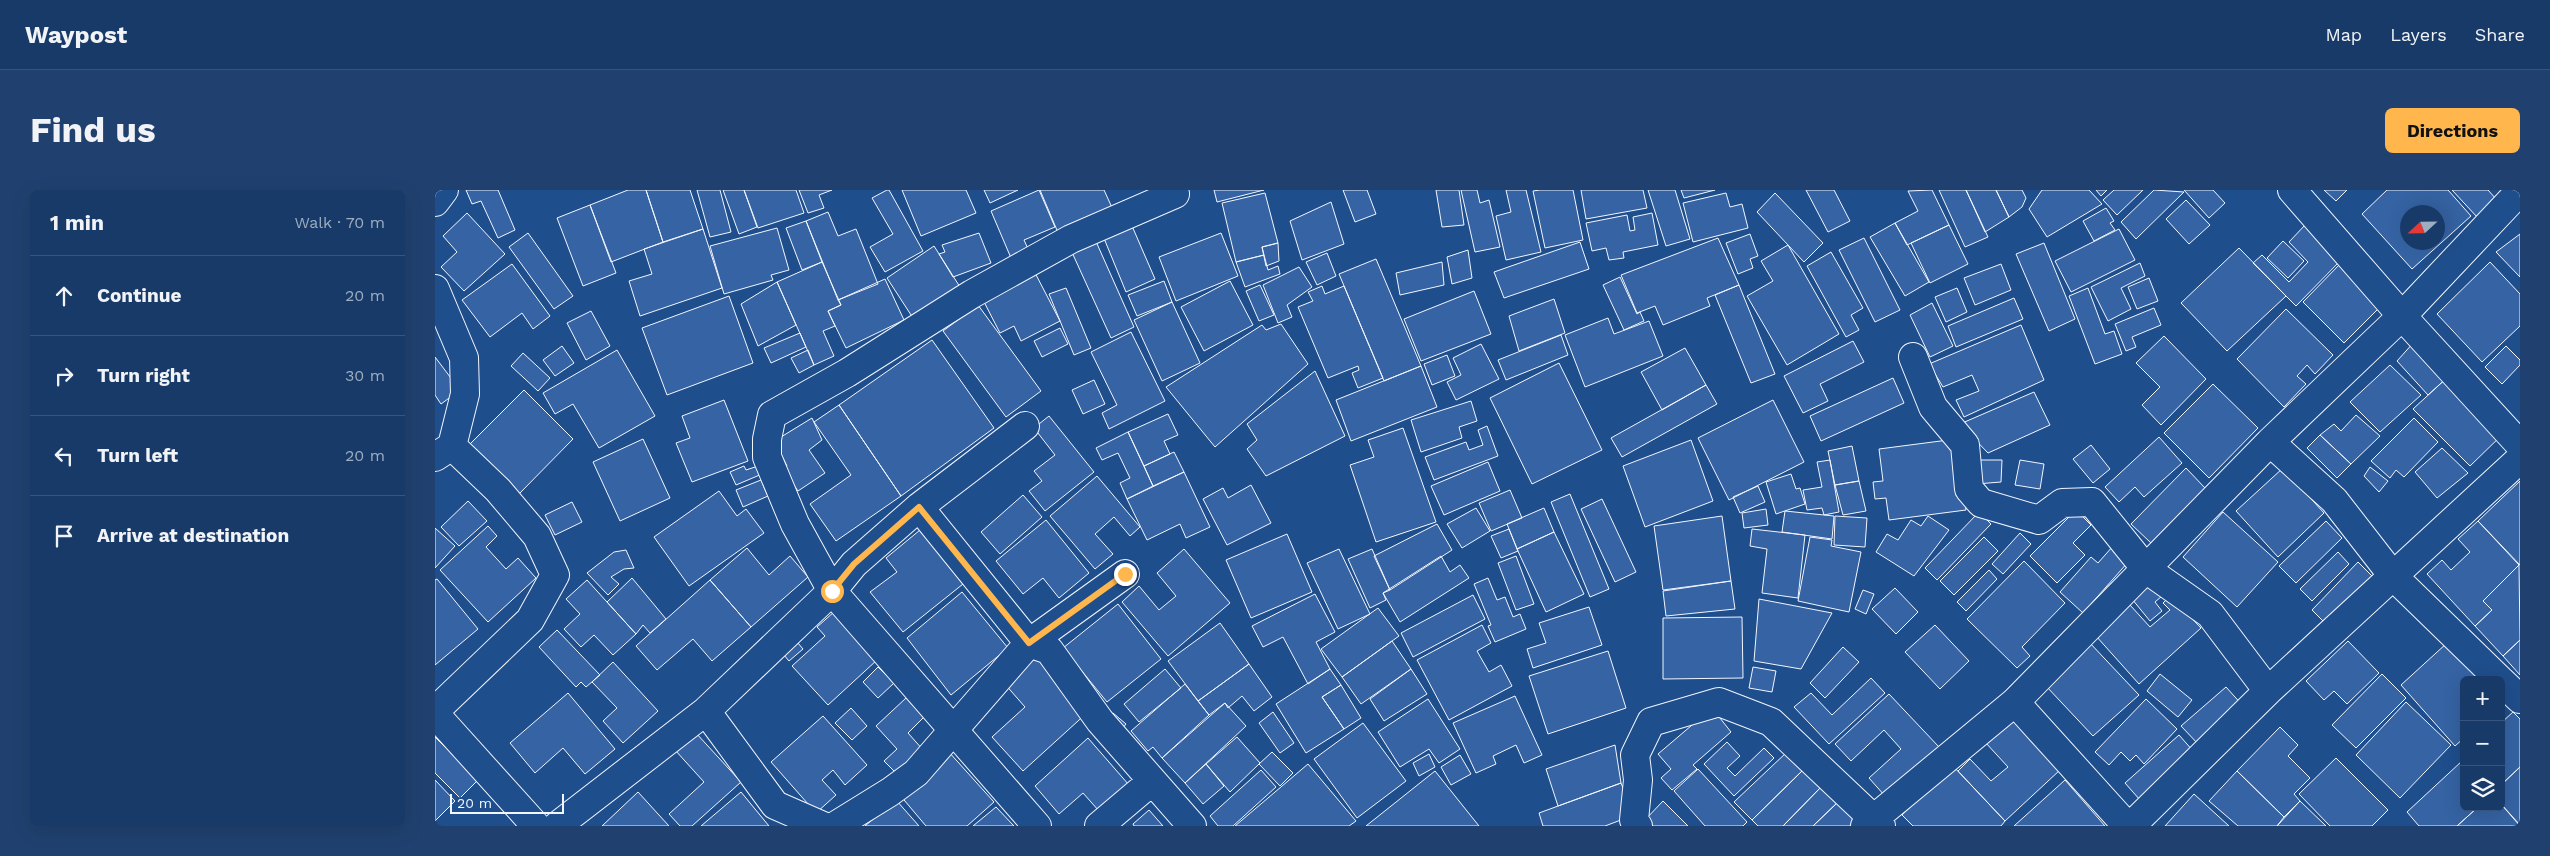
<!DOCTYPE html>
<html lang="en">
<head>
<meta charset="utf-8">
<style>
  body { margin:0; font-family:"Work Sans",sans-serif; background:#20416f; color:#f1f3f6 }
  .controls { position:absolute; right:15px; bottom:15px; display:grid; overflow:hidden; border-radius:8px; box-shadow:0 5px 20px #0002 }
  .controls button { width:45px; height:45px; display:grid; place-items:center; padding:0; border:0; border-bottom:1px solid #36547d; background:#173a69; color:#f1f3f6; font:25px sans-serif }
  .compass { position:absolute; left:1965px; top:15px; width:45px; height:45px; border-radius:50%; background:#173a69; box-shadow:0 5px 20px #0002; rotate:248deg }
  .scale { position:absolute; left:15px; bottom:12px; width:114px; box-sizing:border-box; padding-left:5px; border:2px solid #f2f6ff; border-top:0; font-size:14px; line-height:18px; white-space:nowrap; color:#f2f6ff; -webkit-text-stroke:4px #1f4e8c; paint-order:stroke }
  .stop { position:absolute; width:15px; height:15px; margin:-11px; border:4px solid #ffb74d; border-radius:50%; background:#fff }
  .stop.end { background:#ffb74d; border-color:#fff; box-shadow:0 1px 5px #0008 }
  .list { margin:0; padding:0; list-style:none }
  h2 { display:flex; justify-content:space-between; align-items:center; height:65px; margin:0; padding:0 20px; font-size:21px }
  h2 small { font-size:16px; font-weight:400; color:#9eadc0 }
  .list li { display:grid; grid-template-columns:32px 1fr auto; gap:15px; align-items:center; box-sizing:border-box; height:80px; padding:0 20px; border-top:1px solid #36547d }
  .list b { display:block; font-size:19px; white-space:nowrap }
  .list em { font-size:16px; font-style:normal; color:#9eadc0 }
  .icon { flex:none; width:28px; height:28px; fill:none; stroke:currentColor; stroke-width:2; stroke-linecap:round; stroke-linejoin:round }
  .map { position:relative; flex:none; width:2085px; height:636px; overflow:hidden; border-radius:8px }
  header { display:flex; align-items:center; gap:30px; box-sizing:border-box; height:70px; padding:0 25px; background:#173a69; border-bottom:1px solid #36547d }
  header strong { font-size:24px }
  nav { display:flex; gap:28px; margin-inline-start:auto; font-size:18px }
  .intro { display:flex; align-items:center; justify-content:space-between; box-sizing:border-box; height:120px; padding:0 30px }
  h1 { margin:0; font-size:35px }
  .button { padding:12px 22px; border-radius:8px; background:#ffb74d; color:#111; font-size:18px; font-weight:700 }
  main { display:flex; gap:30px; padding:0 30px }
  aside { flex:1; background:#173a69; border-radius:8px; box-shadow:0 5px 20px #0002 }
  .map>svg:first-child { display:block }
</style>
</head>
<body>
<header>
<strong>Waypost</strong>
<nav><a>Map</a><a>Layers</a><a>Share</a></nav>
</header>
<div class="intro"><h1>Find us</h1><a class="button">Directions</a></div>
<main>
<aside>
<h2>1 min<small>Walk · 70 m</small></h2>
<ul class="list">
<li><svg class="icon" aria-label="ahead" viewBox="0 0 24 24"><path d="M12 20V5M6 11l6-6 6 6"/></svg><div><b>Continue</b></div><em>20 m</em></li>
<li><svg class="icon" aria-label="right" viewBox="0 0 24 24"><path d="M7 20v-9h11M14 6l5 5-5 5"/></svg><div><b>Turn right</b></div><em>30 m</em></li>
<li><svg class="icon" aria-label="left" viewBox="0 0 24 24"><path d="M17 20v-9H6M10 6l-5 5 5 5"/></svg><div><b>Turn left</b></div><em>20 m</em></li>
<li><svg class="icon" aria-label="arrive" viewBox="0 0 24 24"><path d="M6 21V4h12l-3 4 3 4H6"/></svg><div><b>Arrive at destination</b></div></li>
</ul>
</aside>
<div class="map">
<svg width="2085" height="636" viewBox="0 0 2085 636">
  <rect width="100%" height="100%" fill="#1f4e8c"/>
  <!-- building -->
  <path fill="#3563a3" stroke="#f2f6ff" fill-rule="evenodd" d="M31,0H63L80,40L63,48L46,11L37,14Z
    M193,0H211L228,52L176,72L155,15Z
    M211,0H255L268,39L228,52Z
    M262,0H285L296,42L275,47Z
    M288,0H309L322,37L304,44Z
    M309,0H361L369,23L323,38Z
    M364,0H397L384,5L389,18L373,23Z
    M452,0H454L488,61L450,82L435,57L458,44L437,8Z
    M467,0H531L541,23L486,46Z
    M549,0H583L555,13Z
    M604,0L620,37L589,50L594,61L576,68L556,21Z
    M605,0H669L679,22L624,45Z
    M779,0H829L782,12Z
    M908,0H932L941,24L920,32Z
    M1001,0H1024L1029,35L1007,37Z
    M1026,0H1042L1045,13L1054,10L1065,57L1040,62Z
    M1071,0H1091L1106,62L1071,70L1061,26L1076,22Z
    M1105,0H1138L1148,50L1110,58L1098,1Z
    M1146,0H1208L1212,18L1151,29Z
    M1213,0H1240L1255,49L1231,56Z
    M1246,0H1280L1249,8Z
    M1371,0H1399L1415,31L1393,42Z
    M1497,0L1514,35L1472,55L1460,33L1483,21L1473,1Z
    M1504,0H1531L1553,47L1530,57Z
    M1531,0H1561L1574,27L1550,42Z
    M1561,0H1587L1591,8L1587,17L1574,27Z
    M1607,0H1654L1667,14L1612,47L1594,19Z
    M1661,0H1672L1666,6Z
    M1679,0H1708L1682,25L1668,10Z
    M1719,0L1749,2L1701,49L1686,32Z
    M1749,0H1778L1790,13L1774,28Z
    M1889,0H1912L1901,11Z
    M1952,0H2013L2036,26L1977,79L1927,24ZM1972,22H2002V52H1972Z
    M2017,0H2053L2061,9L2042,27Z
    M830,3L843,53L827,57L829,65L801,72L787,13Z
    M1291,3L1295,17L1307,14L1313,38L1258,52L1248,13Z
    M1340,3L1388,53L1369,72L1322,22Z
    M1751,10L1775,35L1754,54L1731,29Z
    M896,12L909,54L867,70L855,31Z
    M155,15L181,83L148,96L122,28Z
    M1671,18L1679,31L1675,33L1680,40L1659,51L1648,31Z
    M393,22L403,46L421,39L443,94L403,110L371,31Z
    M32,23L70,64L29,101L6,77L22,62L8,46Z
    M1217,23L1223,55L1188,62L1189,68L1174,70L1171,58L1157,61L1151,33L1192,25L1195,41L1200,40L1198,27Z
    M694,29L720,89L691,102L666,41Z
    M371,31L387,72L367,80L351,38Z
    M1460,33L1494,92L1470,106L1435,47Z
    M1871,34L1907,69L1861,116L1818,73L1827,65L1854,92L1873,72L1854,52Z
    M1514,35L1533,74L1495,93L1476,53Z
    M342,38L354,80L336,85L338,90L289,104L275,56Z
    M268,39L287,98L205,126L194,91L217,84L209,59Z
    M1684,39L1700,70L1636,102L1620,71Z
    M93,43L138,106L119,119L74,57Z
    M544,43L556,73L518,87L504,64L510,62L507,55Z
    M786,43L803,86L741,111L724,67Z
    M1315,44L1323,66L1315,69L1318,78L1303,84L1291,53Z
    M2085,44V87L2061,62Z
    M659,47L699,137L676,148L635,58Z
    M1283,48L1304,95L1272,108L1275,116L1228,135L1220,116L1202,123L1186,85Z
    M1429,48L1465,120L1440,132L1404,60Z
    M1848,51L1869,71L1853,88L1832,68Z
    M1145,52L1154,79L1069,108L1059,82Z
    M843,53L844,71L831,76L827,57Z
    M1609,53L1640,129L1614,141L1581,64Z
    M1353,55L1404,144L1352,175L1312,106L1338,91L1326,71Z
    M499,56L525,97L478,128L452,88Z
    M1804,58L1851,106L1792,161L1746,113Z
    M1033,60L1037,88L1017,94L1012,67Z
    M1396,62L1428,118L1416,125L1424,140L1411,147L1372,76Z
    M892,63L901,86L882,95L871,72Z
    M829,65L833,80L843,76L845,84L810,97L801,72Z
    M941,69L986,176L949,191L904,84Z
    M387,72L406,115L393,121L400,136L388,141L399,166L379,175L342,92Z
    M1007,72L1009,95L965,105L961,83Z
    M2055,72L2085,104V136L2047,172L2002,124Z
    M1705,73L1710,86L1686,98L1696,119L1673,131L1656,97Z
    M77,74L115,126L98,139L87,123L55,147L27,110Z
    M1566,74L1576,100L1540,115L1529,88Z
    M1905,74L1946,116L1909,153L1868,112Z
    M864,77L877,97L852,115L857,127L843,133L828,95Z
    M598,79L625,131L586,151L579,136L565,143L546,106Z
    M1185,87L1202,124L1205,122L1209,131L1189,140L1168,95Z
    M1714,88L1723,111L1702,119L1693,97Z
    M450,89L469,130L411,158L393,121L406,115L403,110Z
    M729,91L737,112L702,126L693,105Z
    M795,91L818,135L769,161L746,117Z
    M342,92L361,135L323,156L306,114Z
    M825,95L839,125L824,131L811,101Z
    M1304,95L1340,184L1316,193L1280,105Z
    M887,96L890,104L909,96L948,188L923,198L917,183L924,180L923,176L893,188L863,117L878,111L873,102Z
    M631,98L656,158L639,165L614,104Z
    M1522,98L1532,122L1511,132L1500,107Z
    M1653,98L1670,144L1679,141L1687,164L1660,174L1634,106Z
    M1039,101L1056,144L986,171L969,129Z
    M294,106L318,173L232,205L207,138Z
    M1579,108L1588,129L1521,157L1513,136Z
    M1119,109L1130,143L1084,161L1074,126Z
    M737,112L765,173L727,191L699,130Z
    M1497,113L1518,156L1495,167L1475,125Z
    M543,115L606,201L571,227L508,141Z
    M1719,118L1726,135L1697,147L1701,157L1691,161L1680,134Z
    M1851,119L1898,165L1880,184L1872,175L1862,186L1871,194L1849,217L1802,169Z
    M156,121L175,156L151,170L132,133Z
    M1173,128L1179,144L1214,131L1228,166L1150,197L1130,145Z
    M846,134L873,174L780,257L731,197L827,135L831,140Z
    M1586,135L1609,190L1529,227L1521,210L1544,201L1537,185L1508,197L1494,174Z
    M625,138L633,154L607,167L599,151Z
    M696,142L730,211L674,239L667,223L682,215L656,162Z
    M365,143L371,157L336,173L329,158Z
    M1126,145L1133,165L1071,190L1063,170Z
    M1729,146L1771,189L1726,235L1707,215L1725,197L1701,173Z
    M497,150L559,238L466,306L404,215Z
    M1418,151L1429,172L1385,194L1393,211L1368,223L1349,186Z
    M1980,151L2015,185L1993,205L1962,171Z
    M1046,154L1064,189L1021,210L1012,192L1026,185L1018,168Z
    M127,156L139,173L120,186L108,170Z
    M2071,156L2085,170V175L2067,194L2050,177Z
    M1250,158L1271,195L1227,220L1206,182Z
    M182,160L220,226L164,258L138,214L120,224L108,203Z
    M373,160L379,175L364,183L356,168Z
    M88,163L115,188L103,201L76,176Z
    M1012,165L1020,186L997,195L989,174Z
    M0,167L25,200L6,214L0,205Z
    M1124,173L1167,260L1097,294L1055,208Z
    M1955,175L1986,205L1945,242L1915,212Z
    M986,176L1002,217L916,251L901,210Z
    M880,181L910,246L831,286L812,259L822,250L812,234Z
    M2015,185L2070,242L2035,276L1978,219Z
    M1458,188L1469,213L1386,251L1375,226Z
    M659,190L670,214L648,224L637,200Z
    M1778,194L1823,238L1774,288L1729,243Z
    M1271,195L1282,214L1187,267L1176,248Z
    M89,200L138,249L84,304L34,255Z
    M1599,202L1615,235L1553,263L1525,234Z
    M289,210L313,271L257,292L241,253L255,248L247,226Z
    M1338,210L1369,272L1294,310L1263,248Z
    M1036,211L1042,231L1024,237L1027,248L986,262L976,230Z
    M404,215L466,306L401,351L375,314L416,285L379,232Z
    M733,224L743,245L729,251L735,264L709,276L693,242Z
    M1921,225L1945,246L1916,274L1885,245L1899,234L1906,241Z
    M614,226L659,282L610,321L594,301L607,291L599,281L620,265L599,238Z
    M377,228L387,250L374,260L390,283L363,301L348,279L352,276L343,258L346,247Z
    M1979,228L2003,252L1969,287L1961,280L1955,288L1936,271Z
    M1052,236L1063,266L999,290L990,267L1031,252L1034,260L1048,255L1043,240Z
    M968,238L1001,332L941,352L915,275L939,267L933,250Z
    M693,242L718,296L692,309L685,293L695,288L683,263L667,270L661,258Z
    M1885,245L1916,274L1902,288L1872,258Z
    M1724,247L1747,273L1709,307L1700,297L1684,312L1670,297Z
    M208,249L235,308L185,331L158,272Z
    M1521,249L1531,320L1454,330L1451,308L1440,309L1438,292L1448,291L1444,259Z
    M1256,250L1278,311L1210,337L1188,276Z
    M1656,255L1675,279L1658,293L1638,269Z
    M1417,256L1424,291L1400,295L1393,261Z
    M2007,258L2033,283L2002,308L1980,282Z
    M739,262L749,282L718,296L709,276Z
    M1395,270L1404,322L1389,325L1387,318L1372,320L1368,300L1387,297L1382,272Z
    M1543,270H1567L1566,292L1541,294Z
    M1585,270L1609,274L1605,299L1580,295Z
    M1053,272L1065,301L1009,325L996,296Z
    M309,276L311,280L323,276L327,284L301,295L295,282Z
    M1935,277L1953,291L1944,302L1929,286Z
    M1751,278L1770,298L1716,353L1696,334Z
    M1848,278L1889,323L1843,367L1801,321Z
    M749,282L775,337L751,348L745,334L712,350L692,309Z
    M1356,284L1361,299L1365,298L1370,314L1341,324L1331,292Z
    M662,286L705,337L695,346L679,327L660,344L678,364L660,379L615,326Z
    M326,290L333,306L308,317L301,300Z
    M1424,291L1431,321L1408,325L1400,295Z
    M2085,291V375L2043,331Z
    M816,295L836,333L792,355L768,309L788,298L793,308Z
    M1323,296L1330,312L1305,323L1298,307Z
    M1075,300L1087,328L1056,341L1044,313Z
    M284,301L302,326L311,319L329,343L254,396L219,347Z
    M1135,304L1174,399L1155,407L1116,312Z
    M588,305L607,327L565,364L546,342Z
    M1167,309L1201,382L1180,392L1146,319Z
    M33,311L52,331L24,356L6,337Z
    M137,312L147,332L120,345L110,325Z
    M1041,318L1055,341L1027,358L1012,334Z
    M1109,318L1119,342L1082,359L1072,334Z
    M1331,319L1333,335L1309,338L1307,323Z
    M1641,320L1656,335L1638,353L1650,365L1622,393L1595,366Z
    M1350,321L1399,326L1397,349L1347,342Z
    M1544,322L1556,334L1502,390L1490,378Z
    M1788,322L1843,372L1802,417L1748,367Z
    M1287,326L1296,391L1228,400L1219,336Z
    M1400,326L1432,328L1430,357L1399,355Z
    M1493,326L1514,340L1479,386L1441,362L1452,344L1463,350L1476,330L1486,336Z
    M611,330L654,383L624,408L608,388L588,404L561,371Z
    M1891,331L1907,348L1861,393L1844,376Z
    M2043,331L2084,375L2048,411L2057,420L2040,436L1992,384L2007,370L2016,380L2035,362L2023,349Z
    M1002,334L1017,360L955,400L939,366Z
    M53,336L62,346L51,357L71,379L83,368L101,388L53,432L5,380Z
    M0,338L20,356L0,378Z
    M1074,339L1083,361L1066,368L1056,346Z
    M1317,339L1370,345L1363,408L1327,403L1332,359L1315,356Z
    M485,340L528,394L468,442L435,402L462,382L451,368Z
    M1119,342L1149,404L1111,422L1082,359Z
    M1585,343L1596,354L1568,384L1557,374Z
    M852,344L877,402L816,428L791,370Z
    M1375,347L1397,350L1396,356L1426,362L1414,422L1363,411Z
    M1549,347L1563,361L1519,405L1505,391Z
    M1678,356L1694,371L1648,423L1625,402L1656,367L1663,373Z
    M312,358L334,385L355,366L373,387L316,437L275,390Z
    M749,359L795,413L733,466L687,412L704,396L724,420L741,406L722,383Z
    M904,359L935,424L903,439L872,373Z
    M937,359L955,400L948,403L951,410L935,418L913,369Z
    M191,360L199,378L189,379L176,387L184,394L173,405L152,383L179,362Z
    M1903,362L1914,374L1877,411L1865,399Z
    M1006,366L1015,382L1025,375L1034,388L965,432L948,403Z
    M1081,366L1099,414L1081,420L1063,373Z
    M1589,371L1630,413L1587,457L1595,466L1582,478L1532,429Z
    M1923,372L1938,387L1893,436L1877,420Z
    M2084,375L2085,450L2068,466L2040,436L2057,420L2048,411Z
    M1554,380L1562,389L1531,421L1522,412Z
    M197,388L231,429L215,443L208,435L201,444L172,412Z
    M1053,388L1062,410L1070,407L1078,427L1085,424L1091,439L1060,452L1053,436L1056,435L1039,394Z
    M2,389L43,439L0,475V390Z
    M152,390L201,444L178,465L159,445L146,457L129,439L145,424L131,409Z
    M275,390L316,437L277,471L258,449L222,480L201,456Z
    M1296,391L1300,419L1231,426L1228,401Z
    M1716,393L1727,406L1720,412L1727,421L1715,431L1697,409Z
    M1460,398L1483,422L1461,444L1437,419Z
    M1428,400L1439,404L1431,424L1420,419Z
    M527,402L573,458L516,505L472,448Z
    M880,404L900,442L881,452L895,479L873,494L848,447L828,457L817,436Z
    M1038,405L1050,429L978,467L966,443Z
    M1735,406L1766,438L1704,494L1661,446L1695,415L1715,437L1735,420L1728,413Z
    M1324,409L1397,423L1366,479L1319,471Z
    M683,414L726,469L672,512L628,458Z
    M1154,417L1167,455L1098,478L1092,459L1111,453L1104,433Z
    M943,418L964,446L907,487L886,459Z
    M399,422L442,470L393,515L357,476L390,446L382,437Z
    M1307,427L1308,488L1228,489V428Z
    M785,433L814,474L763,511L733,471Z
    M1047,435L1056,453L1042,461L1054,482L1066,475L1077,496L1014,530L982,470Z
    M1500,435L1534,471L1505,499L1470,462Z
    M122,440L165,485L151,497L146,492L141,497L104,457Z
    M357,446L368,459L354,471L343,458Z
    M2085,450V485L2068,466Z
    M957,451L976,479L926,514L907,487Z
    M1653,451L1704,505L1658,546L1611,496Z
    M1913,451L1944,483L1912,514L1899,501L1889,510L1871,491Z
    M2012,453L2045,490H2029V548L2020,556L1966,495Z
    M1408,457L1424,472L1390,508L1375,493Z
    M1173,461L1191,518L1113,544L1094,486Z
    M601,463L654,521L588,581L557,547L590,517L569,493Z
    M178,472L223,521L188,553L168,531L182,518L157,492Z
    M814,474L837,507L819,521L807,506L793,518L790,513L774,525L763,511Z
    M443,477L459,493L443,508L428,492Z
    M1318,477L1341,481L1337,502L1314,498Z
    M730,479L746,498L704,532L689,514Z
    M895,479L906,495L887,507L909,539L871,563L841,514Z
    M976,479L992,504L949,531L935,509Z
    M1725,484L1757,510L1743,527L1712,501Z
    M1947,484L1971,508L1921,558L1897,535Z
    M1436,488L1450,503L1394,554L1359,517L1376,503L1397,525Z
    M750,494L774,525L727,568L718,557L713,561L696,541Z
    M906,495L926,528L909,539L887,507Z
    M1791,497L1809,517L1765,556L1746,536Z
    M133,503L180,559L150,584L128,558L100,583L75,553Z
    M1454,504L1504,557L1450,606L1434,588L1466,559L1449,540L1416,571L1400,554Z
    M1080,506L1107,565L1089,573L1081,555L1058,566L1061,574L1041,583L1018,533Z
    M471,508L489,527L473,543L489,561L463,585L449,571L462,559L441,536Z
    M993,509L1025,559L1004,573L994,559L965,577L943,542Z
    M1711,509L1742,539L1709,574L1701,565L1695,571L1686,562L1674,575L1660,562Z
    M1971,512L2016,555L1965,608L1921,565Z
    M790,513L811,536L750,593L727,568Z
    M416,518L432,536L417,550L400,533Z
    M1277,518L1296,542L1258,575L1262,579L1237,600L1226,588L1236,579L1223,564Z
    M838,522L859,553L845,563L824,533Z
    M2078,522L2085,529V577L2066,595V533Z
    M678,523L691,534L683,544L669,533Z
    M388,526L432,575L410,595L398,580L387,590L401,605L381,623L336,572Z
    M1576,527L1625,580L1570,631L1523,581L1535,569L1556,591L1573,577L1550,552Z
    M928,533L971,591L922,628L879,569Z
    M1845,537L1863,555L1853,566L1875,588L1859,604L1865,611L1849,627L1802,581Z
    M260,542L306,592L257,636H245L234,624L269,592L240,560Z
    M1744,545L1759,562L1705,610L1690,593Z
    M0,547L43,590L25,608L0,583Z
    M802,547L825,573L795,602L771,574Z
    M653,548L694,595L664,621L648,603L624,624L600,596Z
    M1292,552L1305,566L1292,578L1300,586L1329,558L1339,568L1299,606L1269,574Z
    M1180,555L1186,593L1123,616L1111,579Z
    M513,561L559,612L532,636H491L464,604Z
    M837,562L858,583L845,596L824,574Z
    M1352,562L1368,580L1317,630L1299,612Z
    M994,564L1000,577L984,586L978,573Z
    M1025,565L1036,584L1016,595L1006,577Z
    M1901,568L1953,620L1937,636H1895L1864,604Z
    M2027,571L2029,573V617H2043L2022,636H1984L1972,622Z
    M771,574L789,596L768,614L750,593Z
    M873,574L921,631L914,636H800Z
    M1518,576L1570,631L1566,636H1478L1467,625Z
    M2085,577V635L2066,614V595Z
    M1263,579L1312,632L1308,636H1270L1239,601Z
    M826,580L841,597L798,636H783L775,626Z
    M1368,580L1387,596L1348,636H1323L1317,630Z
    M1000,581L1044,636H931Z
    M1802,581L1849,627L1842,636H1803L1774,611Z
    M0,590L20,611L0,631Z
    M1630,590L1670,636H1579Z
    M1186,593L1199,625L1170,636H1108L1104,623Z
    M1387,596L1403,612L1378,636H1348Z
    M203,602L234,636H167Z
    M306,602L334,636H266Z
    M1759,604L1794,636H1730Z
    M461,610L484,636H430Z
    M1228,611L1253,636H1214L1209,631Z
    M1865,611L1891,636H1842Z
    M1403,612L1421,631L1415,636H1378Z
    M2066,614L2085,636H2022L2043,617H2066Z
    M561,617L579,636H538Z
    M714,620L728,636H699L698,634Z"/>
  <g fill="none" stroke-linecap="round" stroke-linejoin="round">
    <!-- minor casing -->
    <g stroke="#f2f6ff" stroke-width="30">
      <path id="minor" d="M1857,0L1967,126L2085,255
        M0,12L9,0
        M0,99L29,168L30,204L17,256L0,267
        M1478,167L1498,217L1530,255L1534,299L1546,313L1604,330L1627,313L1657,312L1711,379L1775,424L1833,501
        M1835,252L1899,310L1958,386L2065,490
        M484,317L594,453L614,460L665,531L757,636
        M2066,491L2085,509
        M1580,512L1692,636
        M0,521L95,430L120,385L102,346L63,300L17,256
        M271,521L340,615L388,636
        M0,524L101,636
        M122,636L271,521L397,401L419,374L484,317L590,236
        M400,636L455,602L481,583L594,453L690,384
        M602,636L397,401L360,334L332,267V249L337,225L412,183L537,104L636,49L740,4
        M664,636L716,592
        M1203,636L1199,630L1203,590L1200,565L1216,532L1284,512L1336,532L1446,636
        M1430,636L1580,512L1835,252L1967,126L2085,1
        M1696,636L1833,501L2085,269"/>
    </g>
    <!-- minor -->
    <use href="#minor" stroke="#1f4e8c" stroke-width="28"/>
  </g>
  <g fill="none" stroke-linecap="round" stroke-linejoin="round">
    <!-- route -->
    <path stroke="#ffb74d" stroke-width="6" d="M397,401L419,374L484,317L594,453L690,384"/>
  </g>
</svg>
<div class="controls">
<button>+</button>
<button>−</button>
<button><svg class="icon" aria-label="layers" viewBox="0 0 24 24"><path d="M12 4l9 5-9 5-9-5zM3 14l9 5 9-5"/></svg></button>
</div>
<svg class="compass" viewBox="-18 -18 36 36"><path d="M0-13l5 13h-10z" fill="#e53935"/><path d="M0 13l5-13h-10z" fill="#9eadc0"/></svg>
<div class="scale">20 m</div>
<div class="stop" style="left:397px;top:401px"></div>
<div class="stop end" style="left:690px;top:384px"></div>
</div>
</main>
</body>
</html>
